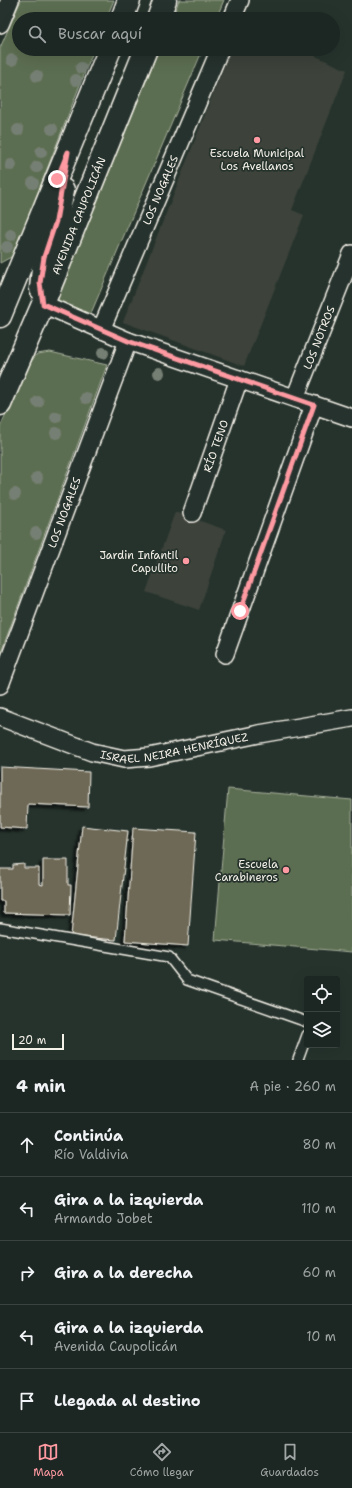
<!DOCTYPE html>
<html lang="es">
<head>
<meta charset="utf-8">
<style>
  body { margin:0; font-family:"Shantell Sans",sans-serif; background:#29322f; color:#f1f3f6 }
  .controls { position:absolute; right:12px; bottom:12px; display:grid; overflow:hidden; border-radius:4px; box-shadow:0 4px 16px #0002 }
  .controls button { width:36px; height:36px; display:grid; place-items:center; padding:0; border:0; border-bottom:1px solid #3a4340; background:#1c2622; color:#f1f3f6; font:20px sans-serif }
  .scale { position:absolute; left:12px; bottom:10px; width:52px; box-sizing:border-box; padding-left:4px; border:2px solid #f4f1e8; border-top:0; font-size:11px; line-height:14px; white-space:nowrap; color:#f4f1e8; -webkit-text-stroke:3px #26332d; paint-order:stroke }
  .stop { position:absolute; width:12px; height:12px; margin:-9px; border:3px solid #ff9aa2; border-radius:50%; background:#fff }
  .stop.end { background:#ff9aa2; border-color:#fff; box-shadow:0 1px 4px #0008 }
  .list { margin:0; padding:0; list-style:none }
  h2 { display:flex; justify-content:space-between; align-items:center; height:52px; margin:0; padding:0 16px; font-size:17px }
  h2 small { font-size:13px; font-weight:400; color:#a0a5a5 }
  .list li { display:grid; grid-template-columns:26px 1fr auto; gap:12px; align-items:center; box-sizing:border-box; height:64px; padding:0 16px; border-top:1px solid #3a4340 }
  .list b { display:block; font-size:15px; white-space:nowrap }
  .list p { margin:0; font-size:13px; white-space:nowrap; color:#a0a5a5 }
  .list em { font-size:13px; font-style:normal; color:#a0a5a5 }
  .icon { flex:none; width:22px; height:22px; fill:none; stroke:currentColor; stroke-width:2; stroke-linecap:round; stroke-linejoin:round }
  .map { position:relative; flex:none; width:352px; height:1060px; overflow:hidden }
  .search { position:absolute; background:#1c2622; box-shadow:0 4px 16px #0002; left:12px; right:12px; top:12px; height:44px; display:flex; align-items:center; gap:10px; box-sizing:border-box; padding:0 14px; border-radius:22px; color:#a0a5a5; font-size:15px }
  .sheet { height:372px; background:#1c2622 }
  nav { display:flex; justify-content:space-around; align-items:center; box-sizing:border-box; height:56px; border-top:1px solid #3a4340; background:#1c2622; font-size:11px; color:#a0a5a5 }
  nav a { display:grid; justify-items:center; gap:2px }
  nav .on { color:#ff9aa2 }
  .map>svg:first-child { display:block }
</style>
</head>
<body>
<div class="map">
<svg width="352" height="1060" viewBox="0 0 352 1060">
  <defs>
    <filter id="shadow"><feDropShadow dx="-3.5" dy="3.5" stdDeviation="1" flood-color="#0009"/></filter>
  </defs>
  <rect width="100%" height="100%" fill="#26332d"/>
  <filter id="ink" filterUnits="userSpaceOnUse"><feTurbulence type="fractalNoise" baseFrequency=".025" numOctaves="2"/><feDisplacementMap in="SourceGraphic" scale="8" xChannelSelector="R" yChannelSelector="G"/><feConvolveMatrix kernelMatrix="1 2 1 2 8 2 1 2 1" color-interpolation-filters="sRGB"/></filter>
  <g filter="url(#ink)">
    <!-- built -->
    <path fill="#3c433a" d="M231,49H300L347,70L292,210L304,215L244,366L123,322Z
      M175,512L226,530L199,610L146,592Z"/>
    <!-- green -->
    <path fill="#5b6e51" stroke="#a8b09c" d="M21,0H114L106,19H19V49H94L13,256L0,263V48Z
      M179,0H224L216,19H172Z
      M159,49H203L89,318L55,305Z
      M50,352L107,365L0,655V427L29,364L37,354Z
      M228,789L352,800V952L215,940Z"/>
    <!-- building -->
    <path fill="#6e6957" stroke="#f4f1e8" filter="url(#shadow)" d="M0,767L89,772L88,807L28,804L27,829L0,827Z
      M82,826L128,831L116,940L71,936Z
      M133,828L196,832L188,946L125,941Z
      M43,860H68V885H71L70,915L4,913V901H0V869H13V865L24,864V868H39V884L43,885Z"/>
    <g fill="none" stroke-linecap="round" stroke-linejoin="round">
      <!-- lane casing -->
      <g stroke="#f4f1e8" stroke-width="12">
        <path id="lane" d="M0,928L169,957L187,980L307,1022
          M298,1060L307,1035"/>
      </g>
      <!-- street casing -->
      <g stroke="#f4f1e8" stroke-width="20">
        <g id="street">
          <path d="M232,19L240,0"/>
          <path d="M0,24L10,0"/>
          <path d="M43,304L128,341L352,418"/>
          <path id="s1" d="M101,330L220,49"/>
          <path id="s2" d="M295,398L352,254"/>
          <path id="s3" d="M192,513L239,379"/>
          <path d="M225,654L314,405"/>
          <path id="s4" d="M0,685L128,341"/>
          <path id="s5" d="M0,717L92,752L124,759L149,757L259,734L352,718"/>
        </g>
      </g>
      <!-- primary casing -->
      <g stroke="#f4f1e8" stroke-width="25">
        <g id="primary">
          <path d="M122,19L129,0"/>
          <path d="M158,19L165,0"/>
          <path d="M41,289L44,257L56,221L63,190"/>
          <path d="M0,316L110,49"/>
          <path id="s6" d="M0,404L43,304L146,49"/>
        </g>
      </g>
      <!-- lane -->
      <use href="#lane" stroke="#26332d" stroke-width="9"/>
      <!-- street -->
      <use href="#street" stroke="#26332d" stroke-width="17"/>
      <!-- primary -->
      <use href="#primary" stroke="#26332d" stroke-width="22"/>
    </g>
    <!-- trees -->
    <g fill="#767f73">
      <circle cx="12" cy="60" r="6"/>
      <circle cx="81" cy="68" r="6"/>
      <circle cx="37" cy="76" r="6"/>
      <circle cx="76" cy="80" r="6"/>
      <circle cx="52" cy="129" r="6"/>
      <circle cx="18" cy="130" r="6"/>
      <circle cx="41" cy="152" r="6"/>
      <circle cx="11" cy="165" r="6"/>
      <circle cx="37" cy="167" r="6"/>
      <circle cx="33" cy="183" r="6"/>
      <circle cx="11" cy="235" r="6"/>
      <circle cx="7" cy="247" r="6"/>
      <circle cx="103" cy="353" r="6"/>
      <circle cx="159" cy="373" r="6"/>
      <circle cx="86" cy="398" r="6"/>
      <circle cx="38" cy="402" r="6"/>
      <circle cx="56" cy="417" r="6"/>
      <circle cx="56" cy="433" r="6"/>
      <circle cx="37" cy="478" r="6"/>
      <circle cx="15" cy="494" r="6"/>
      <circle cx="36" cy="533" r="6"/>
    </g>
  </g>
  <g fill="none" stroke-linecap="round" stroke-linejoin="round" filter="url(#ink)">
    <!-- route -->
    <path stroke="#ff9aa2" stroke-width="5" d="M57,179L68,152L56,221L44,257L40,283L43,304L128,341L314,405L240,611"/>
  </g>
  <!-- markers -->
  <g fill="#ff9aa2" stroke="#26332d" stroke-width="1.5">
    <circle cx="257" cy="140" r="4"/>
    <circle cx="186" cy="561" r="4"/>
    <circle cx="286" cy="870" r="4"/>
  </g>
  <g text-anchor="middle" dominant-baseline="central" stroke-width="3.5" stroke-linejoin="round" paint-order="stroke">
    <!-- poi labels -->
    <g font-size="11" fill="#f4f1e8" stroke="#26332d" text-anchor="end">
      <text x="257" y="153" text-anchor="middle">Escuela Municipal<tspan x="257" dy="13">Los Avellanos</tspan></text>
      <text x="178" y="555">Jardin Infantil<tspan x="178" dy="13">Capullito</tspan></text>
      <text x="278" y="864">Escuela<tspan x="278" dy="13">Carabineros</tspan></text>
    </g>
    <!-- street labels -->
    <g font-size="11" fill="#f4f1e8" stroke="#26332d">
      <text stroke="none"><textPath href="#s1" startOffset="152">LOS NOGALES</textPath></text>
      <text stroke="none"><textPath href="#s6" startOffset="204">AVENIDA CAUPOLICÁN</textPath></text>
      <text stroke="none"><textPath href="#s2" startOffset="65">LOS NOTROS</textPath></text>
      <text stroke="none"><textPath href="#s3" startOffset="71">RÍO TENO</textPath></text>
      <text stroke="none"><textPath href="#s4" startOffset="184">LOS NOGALES</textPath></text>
      <text stroke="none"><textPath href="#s5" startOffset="182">ISRAEL NEIRA HENRÍQUEZ</textPath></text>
    </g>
  </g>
</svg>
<div class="controls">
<button><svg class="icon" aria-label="locate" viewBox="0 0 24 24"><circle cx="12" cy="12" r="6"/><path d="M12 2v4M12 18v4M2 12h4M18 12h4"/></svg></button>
<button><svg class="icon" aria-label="layers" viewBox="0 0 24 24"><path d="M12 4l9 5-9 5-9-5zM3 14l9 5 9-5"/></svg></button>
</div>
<div class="scale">20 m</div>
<div class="stop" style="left:240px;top:611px"></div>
<div class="stop end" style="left:57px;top:179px"></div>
<div class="search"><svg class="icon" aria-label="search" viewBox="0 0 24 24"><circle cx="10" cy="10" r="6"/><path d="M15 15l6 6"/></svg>Buscar aquí</div>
</div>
<section class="sheet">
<h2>4 min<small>A pie · 260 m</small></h2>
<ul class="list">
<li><svg class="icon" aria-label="ahead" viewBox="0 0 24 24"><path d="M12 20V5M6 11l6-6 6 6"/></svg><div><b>Continúa</b><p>Río Valdivia</p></div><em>80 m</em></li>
<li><svg class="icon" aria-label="left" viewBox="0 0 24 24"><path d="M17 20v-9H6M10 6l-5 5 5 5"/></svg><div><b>Gira a la izquierda</b><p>Armando Jobet</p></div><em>110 m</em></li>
<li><svg class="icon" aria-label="right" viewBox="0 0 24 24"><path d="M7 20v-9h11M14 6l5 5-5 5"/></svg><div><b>Gira a la derecha</b></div><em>60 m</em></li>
<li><svg class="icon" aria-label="left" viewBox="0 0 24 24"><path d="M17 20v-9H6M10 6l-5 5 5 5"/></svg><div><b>Gira a la izquierda</b><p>Avenida Caupolicán</p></div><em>10 m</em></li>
<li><svg class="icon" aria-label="arrive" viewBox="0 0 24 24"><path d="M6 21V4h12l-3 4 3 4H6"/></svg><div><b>Llegada al destino</b></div></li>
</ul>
</section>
<nav>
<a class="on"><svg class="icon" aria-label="map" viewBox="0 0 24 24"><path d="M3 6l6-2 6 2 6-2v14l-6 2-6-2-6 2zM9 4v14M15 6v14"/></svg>Mapa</a>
<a><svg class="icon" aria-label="directions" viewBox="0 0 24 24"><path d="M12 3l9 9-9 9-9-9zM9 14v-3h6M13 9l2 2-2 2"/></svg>Cómo llegar</a>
<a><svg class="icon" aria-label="saved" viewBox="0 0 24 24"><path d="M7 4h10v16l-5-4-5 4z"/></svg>Guardados</a>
</nav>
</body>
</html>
